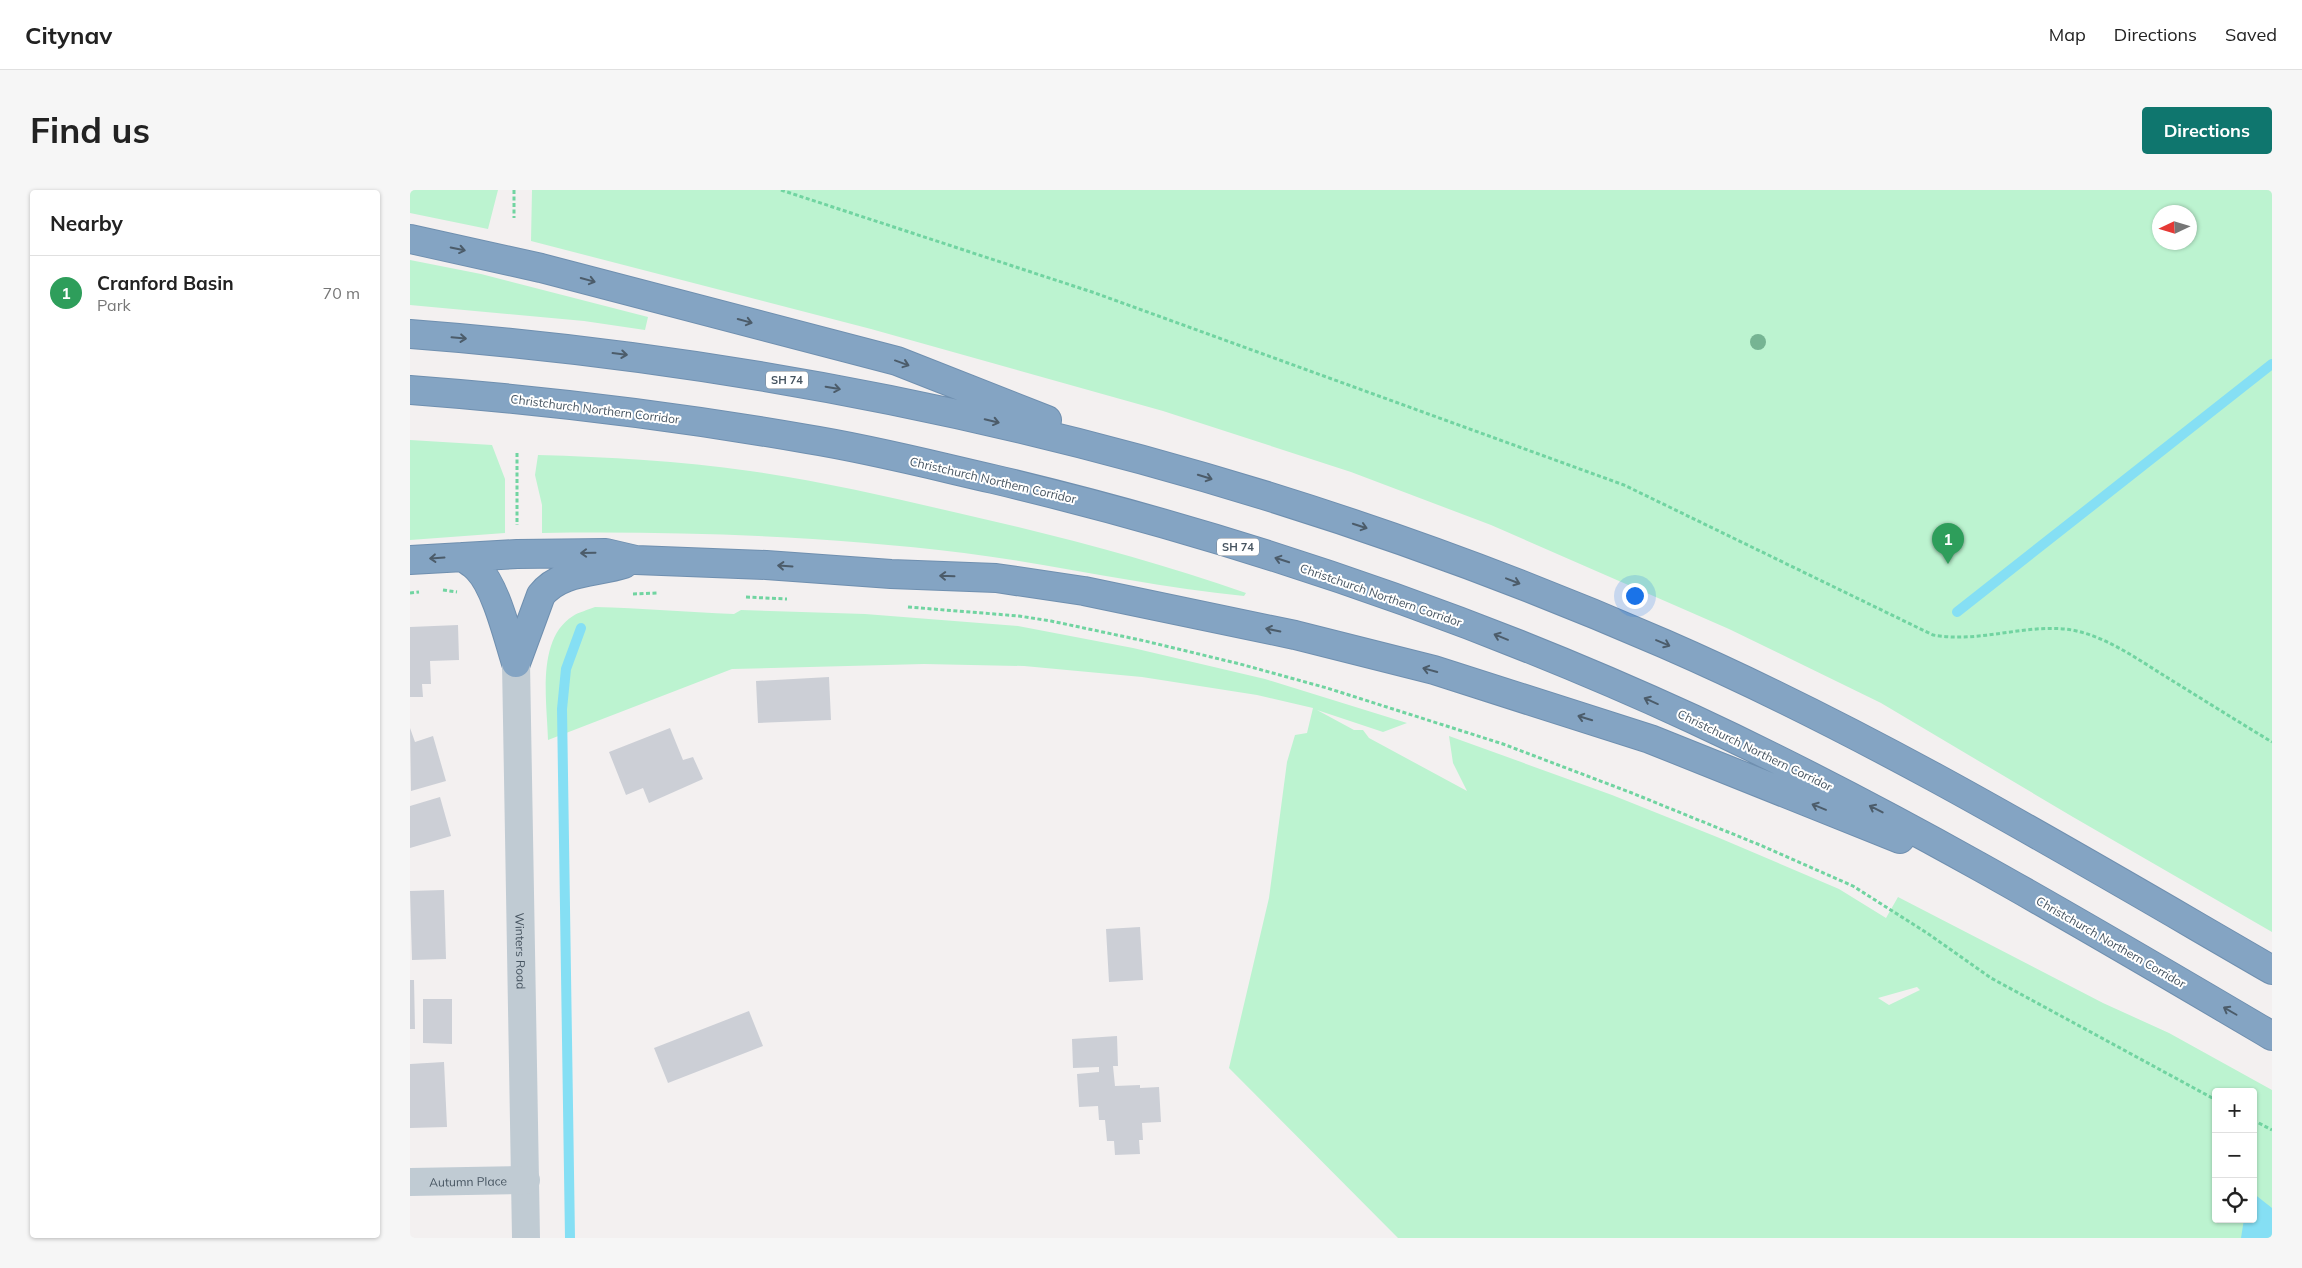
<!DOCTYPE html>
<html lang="en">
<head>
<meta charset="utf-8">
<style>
  body { margin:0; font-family:Mulish,sans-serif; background:#f6f6f6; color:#222 }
  .controls { position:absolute; right:15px; bottom:15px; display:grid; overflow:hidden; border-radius:5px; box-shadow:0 1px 4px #0004 }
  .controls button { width:45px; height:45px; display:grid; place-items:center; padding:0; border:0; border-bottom:1px solid #e0e0e0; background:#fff; color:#222; font:25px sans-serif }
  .compass { position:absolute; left:1742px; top:15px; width:45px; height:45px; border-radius:50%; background:#fff; box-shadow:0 1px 4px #0004; rotate:266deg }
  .you { position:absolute; left:1224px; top:405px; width:18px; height:18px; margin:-12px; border:4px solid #fff; border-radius:50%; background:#1a73e8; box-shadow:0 0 0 8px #1a73e833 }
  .badge { display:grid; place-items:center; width:32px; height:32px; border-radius:50%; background:#0f766e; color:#fff; font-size:16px; font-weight:700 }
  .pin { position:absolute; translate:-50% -41px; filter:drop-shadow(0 1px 2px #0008) }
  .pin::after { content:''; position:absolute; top:26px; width:18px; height:15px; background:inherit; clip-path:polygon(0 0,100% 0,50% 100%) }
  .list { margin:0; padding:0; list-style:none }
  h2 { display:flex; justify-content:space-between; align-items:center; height:65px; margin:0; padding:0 20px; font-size:21px }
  h2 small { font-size:16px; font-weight:400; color:#767676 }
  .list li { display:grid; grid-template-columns:32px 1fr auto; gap:15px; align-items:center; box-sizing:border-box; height:75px; padding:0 20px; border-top:1px solid #e0e0e0 }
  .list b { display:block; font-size:19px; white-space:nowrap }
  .list p { margin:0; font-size:16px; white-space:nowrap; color:#767676 }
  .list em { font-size:16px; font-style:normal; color:#767676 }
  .icon { flex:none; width:28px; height:28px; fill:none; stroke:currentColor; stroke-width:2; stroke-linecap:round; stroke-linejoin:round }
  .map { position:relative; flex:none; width:1862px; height:1048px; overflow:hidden; border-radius:5px }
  header { display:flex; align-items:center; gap:30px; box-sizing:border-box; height:70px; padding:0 25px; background:#fff; border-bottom:1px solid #e0e0e0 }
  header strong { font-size:24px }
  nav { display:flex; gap:28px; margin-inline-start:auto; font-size:18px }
  .intro { display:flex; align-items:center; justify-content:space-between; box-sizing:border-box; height:120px; padding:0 30px }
  h1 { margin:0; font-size:35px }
  .button { padding:12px 22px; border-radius:5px; background:#0f766e; color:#fff; font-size:18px; font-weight:700 }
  main { display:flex; gap:30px; padding:0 30px }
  aside { flex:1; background:#fff; border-radius:5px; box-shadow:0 1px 4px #0004 }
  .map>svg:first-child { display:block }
</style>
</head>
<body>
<header>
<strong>Citynav</strong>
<nav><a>Map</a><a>Directions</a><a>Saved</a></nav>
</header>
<div class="intro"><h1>Find us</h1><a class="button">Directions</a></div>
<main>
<aside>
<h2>Nearby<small></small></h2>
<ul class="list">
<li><span class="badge" style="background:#2e9e5b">1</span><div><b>Cranford Basin</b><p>Park</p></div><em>70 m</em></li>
</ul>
</aside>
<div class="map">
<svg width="1862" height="1048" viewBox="0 0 1862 1048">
  <rect width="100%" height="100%" fill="#f3f0f0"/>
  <!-- green -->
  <path fill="#bcf3d0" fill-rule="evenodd" d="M0,0H88L78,39L0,23Z
    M122,0H1862V742L1663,627L1471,513L1319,439L1081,335L941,282L753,221L461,139L121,51ZM1750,22H1780V52H1750Z
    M0,70L71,84L238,127L235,140L174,131L0,115Z
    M0,250L82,255L95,289V343L0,350Z
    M128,265C198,267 270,271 340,281C410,291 479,307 548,323C645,345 741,370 836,403L834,406C740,397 648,375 554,363C414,346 273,341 132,343V315L125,285Z
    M185,417C231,418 277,422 324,424L331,420L455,424L608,436L723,458L855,489L997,533L973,542L907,520L944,540H953L959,548L1057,601L1043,573L1039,546L1202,605L1307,647L1429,699L1476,728L1488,707L1693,813L1759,843L1862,900V1048H988L819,878L859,708L877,572L885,545L897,543L903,518L847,505L732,487L614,476L514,474L322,479L138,550C137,512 126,449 163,426C169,422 178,420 185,417ZM1507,797L1510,800L1479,815L1468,808ZM1806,902H1843V1029H1806Z"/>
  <!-- water -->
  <path fill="#85dff4" d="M1843,1003L1862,1018V1048H1831L1834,1029H1843Z"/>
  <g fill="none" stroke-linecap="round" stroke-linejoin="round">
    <!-- stream -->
    <path stroke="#85dff4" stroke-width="10" d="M1547,422L1862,174
      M160,1048L152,519L156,479L171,438"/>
  </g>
  <!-- building -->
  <path fill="#cccfd6" d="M48,435L49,470L20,471L21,494H12L13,507H0V437Z
    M419,487L421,530L348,533L346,491Z
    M0,538L5,552L23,546L36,591L1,601Z
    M260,538L273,570L283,567L293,589L239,613L233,598L216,605L199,562Z
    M30,607L41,646L0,658V616Z
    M34,700L36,769L2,770L0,701Z
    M730,737L733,790L699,792L696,739Z
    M0,790H4L5,839H0Z
    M13,809H42V854L13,853Z
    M339,821L353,856L258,893L244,858Z
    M707,846L708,876H703L705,896L730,895V898L749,897L751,932L732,933L733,950H729L730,964L705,965L704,951H697L695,930H689L688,916L669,917L667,884L689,882V877L663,878L662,849Z
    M34,872L37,937L0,938V874Z"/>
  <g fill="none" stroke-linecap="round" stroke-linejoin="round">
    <!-- highway casing -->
    <g stroke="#6f8faf" stroke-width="30">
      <path id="highway" d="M0,49L131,78L487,171L637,230
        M0,144C434,177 856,280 1255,454C1466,546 1663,665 1862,780
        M0,200C133,210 266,226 397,249C460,259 522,275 583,289C823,346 1059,426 1283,529C1483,622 1672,734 1862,846
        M53,367C58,371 64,374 68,379C86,397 98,448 106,473
        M0,370L107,364L196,363L226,370L356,375L481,384L586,388L674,401L885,445L1024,480L1240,549L1490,649
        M106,473L131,405C151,380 186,383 214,374"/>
    </g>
    <!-- path -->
    <path stroke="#71d4a1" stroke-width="3" stroke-dasharray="4 2.5" stroke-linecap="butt" d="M104,0V28
      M371,0L685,103L1214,295L1523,445C1568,453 1611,435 1655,439C1692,443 1727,469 1758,488C1792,509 1827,531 1862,552
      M107,263V335
      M33,400L47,402
      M0,403L9,402
      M223,404L249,403
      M336,407L377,409
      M498,417L609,426L641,431L735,451L830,474L917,498L1093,554L1222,603L1350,655L1443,696L1517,743L1581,788L1806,910
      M1843,930L1862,940"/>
    <!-- minor -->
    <g stroke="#c0cbd3" stroke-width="28">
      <path id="s1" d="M106,473L116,1048"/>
      <path id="s2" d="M0,992L116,990"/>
    </g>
    <!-- highway -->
    <use href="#highway" stroke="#84a4c3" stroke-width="28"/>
  </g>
  <!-- trees -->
  <circle fill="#76b493" cx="1348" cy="152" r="8"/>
  <!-- one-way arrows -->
  <defs><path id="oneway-shaft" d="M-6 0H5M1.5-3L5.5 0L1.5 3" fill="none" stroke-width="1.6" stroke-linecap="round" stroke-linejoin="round" transform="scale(1.25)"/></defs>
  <g stroke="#4c5c6a">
    <use href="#oneway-shaft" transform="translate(48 59) rotate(12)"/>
    <use href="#oneway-shaft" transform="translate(178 90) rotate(15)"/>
    <use href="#oneway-shaft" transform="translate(335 131) rotate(15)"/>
    <use href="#oneway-shaft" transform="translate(49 148) rotate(5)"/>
    <use href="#oneway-shaft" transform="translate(210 164) rotate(7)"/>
    <use href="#oneway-shaft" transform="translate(492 173) rotate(20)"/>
    <use href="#oneway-shaft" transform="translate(423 198) rotate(10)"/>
    <use href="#oneway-shaft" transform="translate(582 231) rotate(13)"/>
    <use href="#oneway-shaft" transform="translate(795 287) rotate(17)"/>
    <use href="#oneway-shaft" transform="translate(950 336) rotate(18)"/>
    <use href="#oneway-shaft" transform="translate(178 363) rotate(179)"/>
    <use href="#oneway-shaft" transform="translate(27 368) rotate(176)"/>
    <use href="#oneway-shaft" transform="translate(872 370) rotate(-162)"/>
    <use href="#oneway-shaft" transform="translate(375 376) rotate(-176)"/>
    <use href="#oneway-shaft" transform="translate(537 386) rotate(-178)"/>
    <use href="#oneway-shaft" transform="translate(1103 391) rotate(21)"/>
    <use href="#oneway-shaft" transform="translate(863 440) rotate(-168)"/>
    <use href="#oneway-shaft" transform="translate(1091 447) rotate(-158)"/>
    <use href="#oneway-shaft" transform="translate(1253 453) rotate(23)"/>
    <use href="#oneway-shaft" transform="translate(1020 480) rotate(-165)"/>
    <use href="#oneway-shaft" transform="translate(1241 511) rotate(-156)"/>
    <use href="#oneway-shaft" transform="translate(1175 528) rotate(-163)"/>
    <use href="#oneway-shaft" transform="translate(1409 617) rotate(-158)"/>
    <use href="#oneway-shaft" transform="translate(1466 619) rotate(-153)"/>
    <use href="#oneway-shaft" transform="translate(1820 821) rotate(-150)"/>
  </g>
  <g text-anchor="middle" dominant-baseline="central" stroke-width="4" stroke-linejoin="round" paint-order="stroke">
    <!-- shield labels -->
    <g fill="#fff" stroke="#7e8790" stroke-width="1">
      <rect x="356" y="181.5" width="42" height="17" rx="4"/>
      <rect x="807" y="348.5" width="42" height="17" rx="4"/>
    </g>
    <g font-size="11" font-weight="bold" fill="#465460">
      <text x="377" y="190">SH 74</text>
      <text x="828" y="357">SH 74</text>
    </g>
    <!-- street labels -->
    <g font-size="12" fill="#465460" stroke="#fff">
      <text transform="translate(185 219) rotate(7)">Christchurch Northern Corridor</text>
      <text transform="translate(583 290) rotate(13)">Christchurch Northern Corridor</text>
      <text transform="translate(971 405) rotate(19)">Christchurch Northern Corridor</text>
      <text transform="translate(1345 560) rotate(26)">Christchurch Northern Corridor</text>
      <text transform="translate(1701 752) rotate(30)">Christchurch Northern Corridor</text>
      <text stroke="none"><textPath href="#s1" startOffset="288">Winters Road</textPath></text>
      <text stroke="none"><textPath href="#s2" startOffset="58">Autumn Place</textPath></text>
    </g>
  </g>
</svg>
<div class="controls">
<button>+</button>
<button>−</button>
<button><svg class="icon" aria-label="locate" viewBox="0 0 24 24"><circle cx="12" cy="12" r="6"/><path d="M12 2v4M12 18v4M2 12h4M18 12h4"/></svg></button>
</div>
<svg class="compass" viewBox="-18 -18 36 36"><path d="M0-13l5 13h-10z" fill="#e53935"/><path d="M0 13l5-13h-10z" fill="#767676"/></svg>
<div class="you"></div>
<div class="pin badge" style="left:1538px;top:374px;background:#2e9e5b">1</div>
</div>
</main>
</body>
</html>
